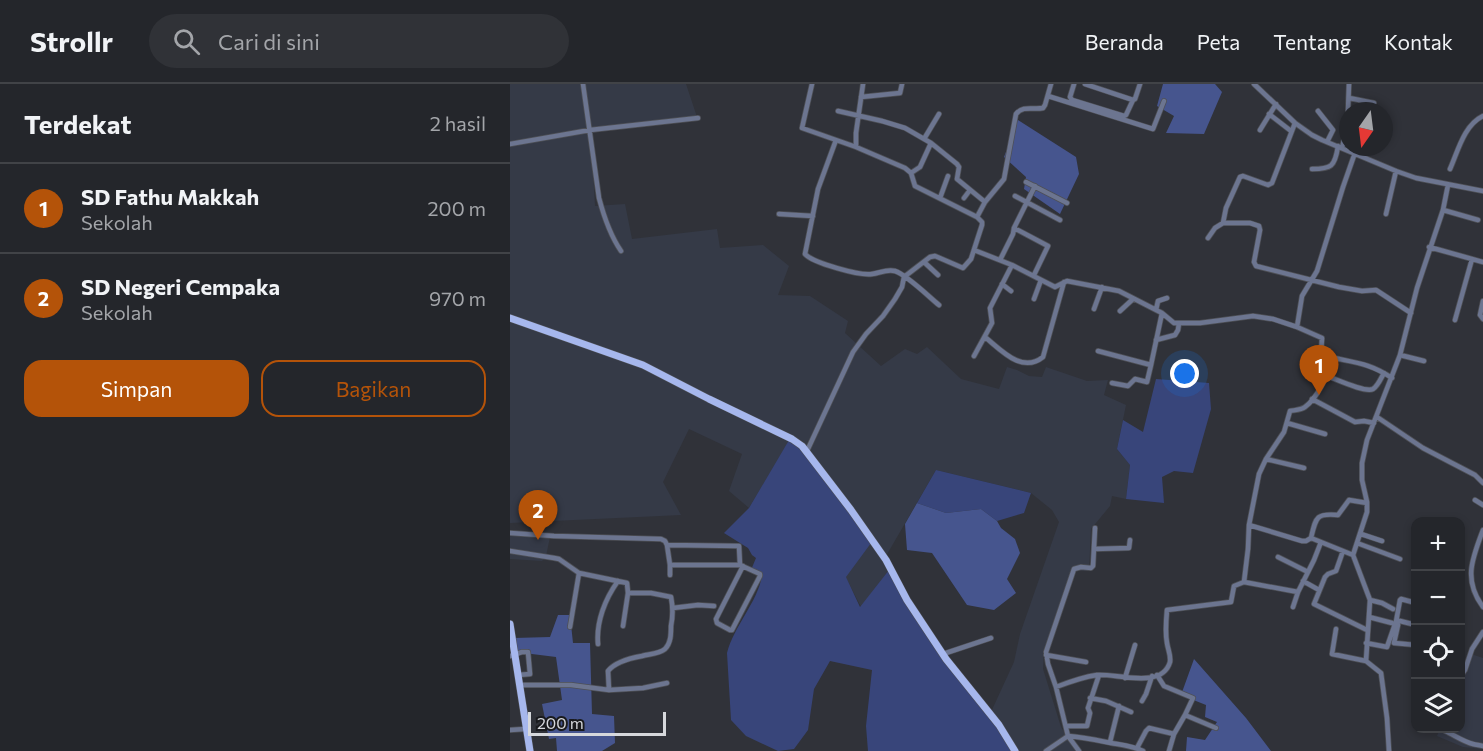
<!DOCTYPE html>
<html lang="id">
<head>
<meta charset="utf-8">
<style>
  body { margin:0; font-family:Commissioner,sans-serif; background:#303237; color:#f1f3f6 }
  .controls { position:absolute; right:18px; bottom:18px; display:grid; overflow:hidden; border-radius:12px; box-shadow:0 3px 9px #0003 }
  .controls button { width:54px; height:54px; display:grid; place-items:center; padding:0; border:0; border-bottom:2px solid #414347; background:#24262b; color:#f1f3f6; font:30px sans-serif }
  .compass { position:absolute; left:829px; top:18px; width:54px; height:54px; border-radius:50%; background:#24262b; box-shadow:0 3px 9px #0003; rotate:194deg }
  .scale { position:absolute; left:18px; bottom:15px; width:138px; box-sizing:border-box; padding-left:6px; border:3px solid #d6d8dc; border-top:0; font-size:16px; line-height:21px; white-space:nowrap; color:#d6d8dc; -webkit-text-stroke:4px #191a1d; paint-order:stroke }
  .you { position:absolute; left:675px; top:290px; width:21px; height:21px; margin:-15px; border:4px solid #fff; border-radius:50%; background:#1a73e8; box-shadow:0 0 0 9px #1a73e833 }
  .badge { display:grid; place-items:center; width:39px; height:39px; border-radius:50%; background:#b45309; color:#fff; font-size:20px; font-weight:700 }
  .pin { position:absolute; translate:-50% -50px; filter:drop-shadow(0 2px 3px #0008) }
  .pin::after { content:''; position:absolute; top:32px; width:21px; height:18px; background:inherit; clip-path:polygon(0 0,100% 0,50% 100%) }
  .list { margin:0; padding:0; list-style:none }
  h2 { display:flex; justify-content:space-between; align-items:center; height:78px; margin:0; padding:0 24px; font-size:26px }
  h2 small { font-size:20px; font-weight:400; color:#a3a5a9 }
  .list li { display:grid; grid-template-columns:39px 1fr auto; gap:18px; align-items:center; box-sizing:border-box; height:90px; padding:0 24px; border-top:2px solid #414347 }
  .list b { display:block; font-size:22px; white-space:nowrap }
  .list p { margin:0; font-size:20px; white-space:nowrap; color:#a3a5a9 }
  .list em { font-size:20px; font-style:normal; color:#a3a5a9 }
  .actions { display:flex; gap:12px; padding:18px 24px }
  .actions a { flex:1; padding:14px 0; border:2px solid #b45309; border-radius:18px; text-align:center; font-size:21px; color:#b45309 }
  .actions .main { background:#b45309; color:#fff }
  .icon { flex:none; width:33px; height:33px; fill:none; stroke:currentColor; stroke-width:2; stroke-linecap:round; stroke-linejoin:round }
  .map { position:relative; flex:none; width:973px; height:667px; overflow:hidden }
  header { display:flex; align-items:center; gap:36px; box-sizing:border-box; height:84px; padding:0 30px; background:#24262b; border-bottom:2px solid #414347 }
  header strong { font-size:28px }
  nav { display:flex; gap:33px; margin-inline-start:auto; font-size:21px }
  .search { width:420px; height:54px; background:#303237; display:flex; align-items:center; gap:15px; box-sizing:border-box; padding:0 21px; border-radius:33px; color:#a3a5a9; font-size:22px }
  main { display:flex }
  aside { flex:1; background:#24262b }
  .map>svg:first-child { display:block }
</style>
</head>
<body>
<header>
<strong>Strollr</strong>
<div class="search"><svg class="icon" aria-label="search" viewBox="0 0 24 24"><circle cx="10" cy="10" r="6"/><path d="M15 15l6 6"/></svg>Cari di sini</div>
<nav><a>Beranda</a><a>Peta</a><a>Tentang</a><a>Kontak</a></nav>
</header>
<main>
<aside>
<h2>Terdekat<small>2 hasil</small></h2>
<ul class="list">
<li><span class="badge">1</span><div><b>SD Fathu Makkah</b><p>Sekolah</p></div><em>200 m</em></li>
<li><span class="badge">2</span><div><b>SD Negeri Cempaka</b><p>Sekolah</p></div><em>970 m</em></li>
</ul>
<div class="actions"><a class="main">Simpan</a><a>Bagikan</a></div>
</aside>
<div class="map">
<svg width="973" height="667" viewBox="0 0 973 667">
  <rect width="100%" height="100%" fill="#303239"/>
  <!-- built -->
  <path fill="#353a47" d="M0,0H176L187,33L81,49L85,122L115,120L122,155L207,145L210,164L253,161L279,182L268,211L300,212L338,237L335,249L371,282L395,265L407,270L417,263L451,295L489,305L497,283L507,286L519,292L532,293L536,283L577,297L598,296L594,311L616,321L607,365L620,381L616,415L602,412L600,422L581,445L579,487L561,486L534,566L533,585L551,643L566,667H506L481,628L504,578L510,550L549,438L542,426L521,409L426,386L376,472L379,486L351,523L336,494L282,352L239,424L219,407L232,370L179,345L153,398L171,431L0,439Z
    M0,450L40,453L36,472L32,477L0,475Z
    M958,569L973,574V665L953,663L927,652L930,645L950,644L951,600Z"/>
  <!-- green -->
  <path fill="#38457a" d="M646,295L699,299L701,325L683,389L664,387L652,393L654,419L616,415L620,381L607,365L613,336L633,348Z
    M282,351L297,364L364,455L336,493L350,523L379,486L447,592L506,667H358L356,642L362,586L320,577L304,605L298,646L284,665L268,667L236,652L221,636L217,569C224,542 247,519 252,492L241,486L246,474L242,471L238,464L214,449L239,424Z
    M426,386L521,409L514,429L487,437L471,425L436,429L407,419Z"/>
  <!-- forest -->
  <path fill="#46558e" d="M653,0H705L712,8L694,50L656,49L664,32L647,22Z
    M505,34L566,73L569,90L550,130L514,105L516,93L494,73L501,55Z
    M407,419L436,429L471,425L487,437L491,444L505,455L510,469L497,495L506,509L484,526L457,521L422,469L397,466L395,440Z
    M48,531H60L63,559H80L82,630L104,632L105,659L92,667H47L46,654L39,655L32,620L52,616L46,573L6,568L4,554L40,553Z
    M684,575L736,634L761,667H676L677,653L695,656L707,638L695,633L696,621L671,611Z"/>
  <g fill="none" stroke-linecap="round" stroke-linejoin="round">
    <!-- minor casing -->
    <g stroke="#4e5056" stroke-width="6">
      <path id="minor" d="M73,0L89,114C94,133 100,151 111,167
        M564,0L560,13L562,16L614,32L616,31L623,16L625,15L630,0
        M575,0L623,16
        M744,0L785,39L802,51L812,56L886,87L906,94L973,107
        M538,12L643,45L654,17
        M351,13L390,9L392,0
        M839,14L864,19L861,27
        M328,27L372,37L395,44L421,59L447,80L449,83L447,95L475,118
        M808,27L823,46L817,58
        M838,27L839,0
        M759,30L781,47
        M750,46L766,20
        M414,55L429,30
        M326,56L308,105L295,170C303,179 350,192 362,190C370,189 376,185 385,187C397,191 418,212 429,221
        M0,60L80,46L188,34
        M346,63V49L353,0
        M832,64L837,43L838,31
        M802,85C821,85 825,83 828,62
        M940,85C948,67 954,41 973,32
        M401,89L410,83L421,59
        M516,98L557,119
        M505,112L550,136
        M430,114L438,92
        M454,114L460,106
        M933,126L968,136
        M269,130L303,132
        M876,130L886,87
        M467,133L475,118L494,95L506,30C513,21 523,26 533,24L535,21L541,0
        M713,139H740L749,142L750,146L744,178L746,182L829,203L852,207L866,206L901,229
        M504,144L538,162L524,191
        M698,154L705,144L713,139L716,124L730,93L733,92L758,101L762,99L785,39
        M919,163L973,178
        M464,166L502,181L545,203L557,197L609,207L652,229L664,239H690L743,232L763,235L787,243
        M490,176L503,150L504,144L525,102
        M414,178L428,191
        M492,200L501,207
        M524,215L531,196
        M973,217L970,231L973,235
        M584,225L592,203
        M646,226L648,217L657,214
        M610,227L623,215
        M945,236L962,175
        M475,253C491,266 512,290 533,273L554,198
        M646,256L665,251L668,246L669,239
        M588,267L641,281L652,229
        M890,271L914,277
        M464,272L482,239L480,224L502,181
        M824,274C848,279 861,280 882,294
        M817,292C826,295 855,309 863,305C868,302 871,294 874,289
        M602,299L618,302L625,295L637,298L641,281
        M802,315L845,338L854,337L864,339
        M867,333L913,364L965,391L973,399
        M777,339L815,350
        M297,367L343,268L356,250L373,232L385,215L392,203L394,193L420,173L425,172L453,184L461,175L472,141V138L467,133L405,102L401,89L395,84L346,63L292,44L302,0
        M756,375L794,384
        M965,416L973,421
        M973,446C962,475 953,496 973,523
        M0,449L44,452L151,455L155,457L157,461L160,481H230
        M851,450L872,457
        M801,454C806,433 806,429 828,431L839,416L857,419
        M847,459L890,475
        M157,461L229,462L230,481L250,490V492L222,546H220L207,539L206,535L233,482
        M584,465L619,464L620,456
        M0,467L44,474L49,475L69,489L117,499L118,509H141L161,513C163,523 163,532 161,542C161,550 161,559 155,565C149,570 139,570 132,572C121,574 105,578 98,587L99,606
        M833,467L826,487L818,490L815,493L804,520L857,546
        M843,471L801,454L796,457H792L739,441L749,390L756,375L774,348L780,327C785,326 791,326 795,323C808,314 818,289 824,275L811,270L812,254L787,243L792,212L807,187L833,103L847,63
        M768,473L798,488
        M160,481V491
        M793,497L809,506
        M734,498L738,465L739,441
        M860,516L872,519L883,525
        M783,523L788,508
        M163,524L188,521L204,522
        M859,533L882,539
        M906,541L890,537L886,538L888,541L884,559L906,561
        M113,542L118,509
        M60,543L69,489
        M826,545L822,570L856,577
        M856,559L877,563L885,540L886,538L890,516L891,515L906,519
        M88,560C86,538 95,515 108,497
        M433,570L481,554
        M536,571L576,578
        M0,572L12,568H18L20,590L8,591
        M647,591L654,602L683,614L675,631
        M950,593L955,586L962,565L973,548
        M615,594L625,561
        M9,601H61L99,606L133,604L157,599
        M546,603C559,598 573,593 587,591C605,589 652,606 660,578C661,571 658,566 657,559C655,549 656,537 657,526L721,518L724,502L734,498L788,508L804,476L811,458
        M580,614L596,617L621,628
        M632,617L636,610L642,592
        M556,642H577L580,629L578,624L589,591
        M934,644L935,647C944,651 954,658 963,660C966,661 970,661 973,662
        M0,646L15,645
        M600,658L609,622
        M627,664L636,647L639,644L664,650L675,631L706,644
        M536,667L558,652C572,653 586,656 601,659C612,661 623,662 633,667
        M569,667L558,652L546,603L538,580L536,568L564,485L571,483L581,484L583,482L585,444
        M659,667L664,650
        M879,667L877,634L871,589L856,577L860,516L843,471L857,428V418L852,396V379L857,356L890,271L907,204L933,126L938,101"/>
    </g>
    <!-- primary casing -->
    <g stroke="#4e5056" stroke-width="8">
      <path id="primary" d="M0,234L133,281L199,315L282,355L292,362L341,426L376,476L397,516L436,575L489,641L505,667
        M0,540L20,667"/>
    </g>
    <!-- minor -->
    <use href="#minor" stroke="#6c7590" stroke-width="4.5"/>
    <!-- primary -->
    <use href="#primary" stroke="#a6b7ed" stroke-width="7"/>
  </g>
</svg>
<div class="controls">
<button>+</button>
<button>−</button>
<button><svg class="icon" aria-label="locate" viewBox="0 0 24 24"><circle cx="12" cy="12" r="6"/><path d="M12 2v4M12 18v4M2 12h4M18 12h4"/></svg></button>
<button><svg class="icon" aria-label="layers" viewBox="0 0 24 24"><path d="M12 4l9 5-9 5-9-5zM3 14l9 5 9-5"/></svg></button>
</div>
<svg class="compass" viewBox="-18 -18 36 36"><path d="M0-13l5 13h-10z" fill="#e53935"/><path d="M0 13l5-13h-10z" fill="#a3a5a9"/></svg>
<div class="scale">200 m</div>
<div class="you"></div>
<div class="pin badge" style="left:809px;top:311px">1</div>
<div class="pin badge" style="left:28px;top:456px">2</div>
</div>
</main>
</body>
</html>
